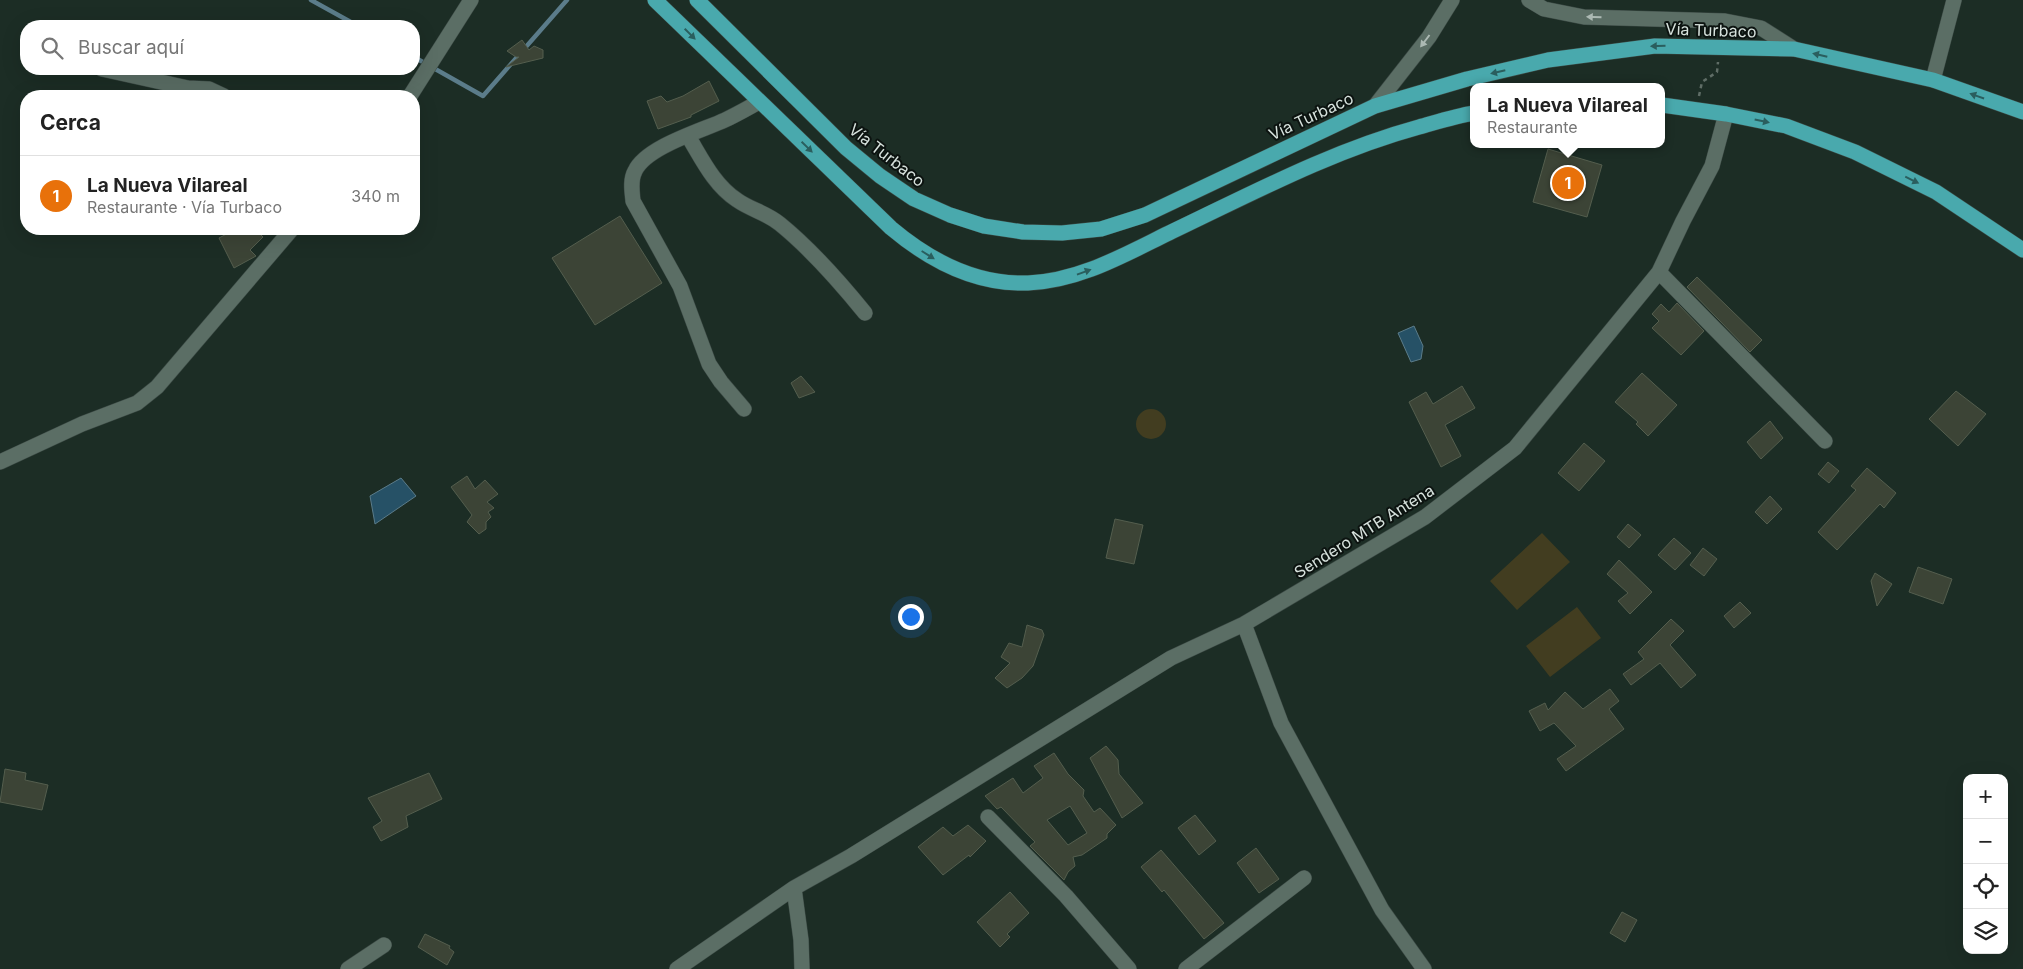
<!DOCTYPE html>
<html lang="es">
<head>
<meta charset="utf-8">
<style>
  body { margin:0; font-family:Inter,sans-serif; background:#f2f2f2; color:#222 }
  .controls { position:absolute; right:15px; bottom:15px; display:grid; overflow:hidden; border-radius:10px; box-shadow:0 5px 20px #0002 }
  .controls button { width:45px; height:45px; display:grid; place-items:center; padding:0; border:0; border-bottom:1px solid #e0e0e0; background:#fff; color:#222; font:25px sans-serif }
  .you { position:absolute; left:910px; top:616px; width:18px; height:18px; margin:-12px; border:4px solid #fff; border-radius:50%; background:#1a73e8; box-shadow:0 0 0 8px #1a73e833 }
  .badge { display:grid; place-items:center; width:32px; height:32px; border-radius:50%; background:#0f766e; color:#fff; font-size:16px; font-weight:700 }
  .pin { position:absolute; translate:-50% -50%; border:2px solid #fff; box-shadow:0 1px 5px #0006 }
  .popup { position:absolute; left:1470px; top:83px; width:195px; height:65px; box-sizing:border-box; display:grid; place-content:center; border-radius:10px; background:#fff; filter:drop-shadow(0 1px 4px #0005); font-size:16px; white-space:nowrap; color:#767676 }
  .popup b { font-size:19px; color:#222 }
  .popup::after { content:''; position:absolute; left:50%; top:100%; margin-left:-10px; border:10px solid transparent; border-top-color:#fff }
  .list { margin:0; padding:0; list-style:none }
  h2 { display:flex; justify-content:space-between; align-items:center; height:65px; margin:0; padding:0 20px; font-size:21px }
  h2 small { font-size:16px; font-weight:400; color:#767676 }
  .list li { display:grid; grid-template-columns:32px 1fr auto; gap:15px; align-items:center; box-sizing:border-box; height:80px; padding:0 20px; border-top:1px solid #e0e0e0 }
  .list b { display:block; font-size:19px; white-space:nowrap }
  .list p { margin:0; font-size:16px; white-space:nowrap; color:#767676 }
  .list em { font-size:16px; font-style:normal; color:#767676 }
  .icon { flex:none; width:28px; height:28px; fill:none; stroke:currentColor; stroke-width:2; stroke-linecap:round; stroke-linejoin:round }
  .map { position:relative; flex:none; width:2023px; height:969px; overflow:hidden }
  .search { position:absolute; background:#fff; box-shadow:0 5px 20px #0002; left:20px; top:20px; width:400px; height:55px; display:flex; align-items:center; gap:12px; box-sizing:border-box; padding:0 18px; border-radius:20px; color:#767676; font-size:19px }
  .panel { position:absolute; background:#fff; box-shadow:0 5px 20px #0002; left:20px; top:90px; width:400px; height:145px; border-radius:20px }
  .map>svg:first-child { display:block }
</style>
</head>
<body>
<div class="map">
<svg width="2023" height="969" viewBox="0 0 2023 969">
  <rect width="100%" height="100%" fill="#1c2d25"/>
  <!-- green -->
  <path fill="#423d20" d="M1136 424a15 15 0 1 1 30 0a15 15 0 1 1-30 0Z
    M1542,533L1570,562L1517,610L1490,581Z
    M1577,607L1601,638L1550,677L1526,646Z"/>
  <!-- water -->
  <path fill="#265166" stroke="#5b7c8a" d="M1414,326L1423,346L1421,359L1411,362L1398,333Z
    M401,478L416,496L375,524L370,496Z"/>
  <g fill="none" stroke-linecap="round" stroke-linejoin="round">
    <!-- stream -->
    <path stroke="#5b7c8a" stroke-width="4.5" d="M311,0L358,26
      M414,57L483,96L567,0"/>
  </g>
  <!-- building -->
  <path fill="#3c4436" stroke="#545e4e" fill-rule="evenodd" d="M522,40L529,50L534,46L543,50V58L506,67L519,57H516L507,51Z
    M709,81L719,101L691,115V117L658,129L647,101L661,96L667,102L683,96Z
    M1548,149L1602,165L1587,217L1533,202Z
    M620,216L662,283L595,325L552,258Z
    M236,229H255L263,237L250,250L256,256L234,268L219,238Z
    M1697,277L1762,340L1750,352L1687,287Z
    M1677,303L1704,331L1681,355L1652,328L1659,321L1652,314L1661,304L1669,312Z
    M1642,373L1677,405L1648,436L1636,424L1638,422L1615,402Z
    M801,376L815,392L799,398L791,383Z
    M1462,386L1475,408L1445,425L1461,456L1441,467L1409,402L1426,392L1433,404Z
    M1956,391L1986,414L1958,446L1929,419Z
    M1770,421L1783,438L1761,459L1747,442Z
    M1584,443L1605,461L1579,491L1558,473Z
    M1828,462L1839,471L1829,483L1818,474Z
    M1867,468L1896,493L1884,508L1880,504L1837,550L1818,532L1856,490L1851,486Z
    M467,476L475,489L485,480L498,494L487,502L494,508L488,512L491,517L486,522V529L479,534L467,522L472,515L451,487Z
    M1770,496L1782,509L1767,524L1755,512Z
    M1115,519L1143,525L1134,564L1106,558Z
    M1628,524L1641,535L1629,548L1617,537Z
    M1674,538L1691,553L1675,570L1658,555Z
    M1703,548L1717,559L1704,576L1690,565Z
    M1619,560L1652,592L1630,614L1618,601L1628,593L1607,574Z
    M1918,567L1952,579L1943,604L1909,592Z
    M1875,573L1892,584L1877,606L1871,581Z
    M1740,602L1751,613L1734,628L1724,616Z
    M1671,619L1684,631L1670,645L1696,675L1681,688L1660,663L1631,685L1623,674L1644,659L1638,652Z
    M1027,625L1042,630L1044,635L1033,666L1022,678L1007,688L995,678L1010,663L1001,657L1009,643L1022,647Z
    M1610,689L1619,701L1609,709L1624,729L1566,771L1557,759L1576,746L1554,723L1540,731L1529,711L1545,703L1548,710L1565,692L1583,709Z
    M1106,746L1118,760L1119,774L1143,803L1122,818L1090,758Z
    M1054,753L1068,774L1084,790L1083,796L1094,812L1100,808L1116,825L1107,834V838L1082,855L1073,857L1075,866L1068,872L1064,880L1030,846L1035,842L1001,807L997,809L985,796L1013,778L1023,793L1043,778L1034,766ZM1070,806L1087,833L1068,845L1047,820Z
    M5,769L26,773L25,780L48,785L42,810L0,802Z
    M429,773L442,799L406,816L408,827L381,841L373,827L382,821L368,798Z
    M1195,815L1216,841L1199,855L1178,828Z
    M968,825L986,841L970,857L969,855L943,875L918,847L943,827L953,836Z
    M1256,848L1279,879L1259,893L1237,863Z
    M1161,850L1224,923L1204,939L1164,890L1162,892L1141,867Z
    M1010,892L1029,913L1007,934L1010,937L1000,947L977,922Z
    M1622,912L1637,920L1625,942L1610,933Z
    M425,934L450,946L449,948L454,952L447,965L418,947Z"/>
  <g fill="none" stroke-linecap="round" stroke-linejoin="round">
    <!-- minor casing -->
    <g stroke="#3c4a45" stroke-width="16">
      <path id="minor" d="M1529,0L1544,9L1584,17L1725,21L1761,28L1794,49
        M102,69L188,88L209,89L224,96
        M1933,80L1954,0
        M410,96L471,0
        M1375,106L1429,37L1452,0
        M688,136C702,159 714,185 737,200C751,210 765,212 780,224C812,250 839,281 865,313
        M1659,272L1825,441
        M744,409L721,382L709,364L680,286L633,201C632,191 630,180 635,171C646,147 701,131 725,120C736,115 748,108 759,102
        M0,462L82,424L137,403L157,387L292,229
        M1244,624L1281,723L1382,910L1424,969
        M988,817L1066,896L1129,969
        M794,888L801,940L802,969
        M348,969L384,945
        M677,969L794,888L851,856L1171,658L1244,624L1425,517L1515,448L1659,272L1683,221L1712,166L1726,114
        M1186,969L1304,878"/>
    </g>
    <!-- highway casing -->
    <g stroke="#3c4a45" stroke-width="16">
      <path id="highway" d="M655,0L891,228C929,260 976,285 1028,283C1079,281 1124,255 1169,233C1251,194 1331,151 1419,127C1437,122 1456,116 1474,113
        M697,0L846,148L880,176L914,199L950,215L984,226L1023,232L1062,233L1101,229L1145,215L1375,106L1467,79L1548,60L1655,46L1794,49L1933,80L2023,112
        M1662,105L1726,114L1786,126L1855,152L1936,192L2023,250"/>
    </g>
    <!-- path -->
    <path stroke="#5f6d66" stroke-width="2.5" stroke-dasharray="4 4" stroke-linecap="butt" d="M1699,96L1702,82L1717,72L1718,62"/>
    <!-- minor -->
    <use href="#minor" stroke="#5b6e65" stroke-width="15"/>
    <!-- highway -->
    <use href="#highway" stroke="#49a9ad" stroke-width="15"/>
  </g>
  <!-- one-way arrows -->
  <defs><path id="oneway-solid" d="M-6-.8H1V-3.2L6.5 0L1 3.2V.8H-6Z" transform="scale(1.25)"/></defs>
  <g fill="#acb9b3">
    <use href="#oneway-solid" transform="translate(1594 17) rotate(-178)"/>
    <use href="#oneway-solid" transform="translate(1425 41) rotate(127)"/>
  </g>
  <g fill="#2a5e5e">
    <use href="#oneway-solid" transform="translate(690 34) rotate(45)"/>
    <use href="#oneway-solid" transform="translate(1658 46) rotate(179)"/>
    <use href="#oneway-solid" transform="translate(1820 55) rotate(-167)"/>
    <use href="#oneway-solid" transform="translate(1498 72) rotate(167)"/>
    <use href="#oneway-solid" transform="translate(1977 96) rotate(-161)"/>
    <use href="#oneway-solid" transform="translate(1762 121) rotate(12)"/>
    <use href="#oneway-solid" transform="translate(807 147) rotate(44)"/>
    <use href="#oneway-solid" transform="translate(1912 180) rotate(26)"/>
    <use href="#oneway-solid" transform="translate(928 255) rotate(32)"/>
    <use href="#oneway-solid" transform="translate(1084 272) rotate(-20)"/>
  </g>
  <g text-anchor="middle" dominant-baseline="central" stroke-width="4" stroke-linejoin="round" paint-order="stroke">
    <!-- street labels -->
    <g font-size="16" fill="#d7e2dd" stroke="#0c1310">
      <text transform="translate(1711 30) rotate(2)">Vía Turbaco</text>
      <text transform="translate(1311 116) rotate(-25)">Vía Turbaco</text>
      <text transform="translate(887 155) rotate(38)">Vía Turbaco</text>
      <text transform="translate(1364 531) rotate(-32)">Sendero MTB Antena</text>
    </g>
  </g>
</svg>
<div class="controls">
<button>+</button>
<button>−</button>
<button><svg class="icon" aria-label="locate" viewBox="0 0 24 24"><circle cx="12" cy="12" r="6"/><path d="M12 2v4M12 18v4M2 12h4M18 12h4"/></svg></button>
<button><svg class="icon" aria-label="layers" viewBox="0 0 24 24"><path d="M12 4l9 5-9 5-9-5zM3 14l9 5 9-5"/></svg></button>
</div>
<div class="you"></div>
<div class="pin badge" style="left:1568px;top:183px;background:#e8710a">1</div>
<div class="popup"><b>La Nueva Vilareal</b>Restaurante</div>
<div class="search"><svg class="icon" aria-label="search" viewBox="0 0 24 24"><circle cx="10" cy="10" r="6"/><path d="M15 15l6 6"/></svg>Buscar aquí</div>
<section class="panel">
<h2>Cerca<small></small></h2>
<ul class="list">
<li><span class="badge" style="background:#e8710a">1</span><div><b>La Nueva Vilareal</b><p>Restaurante · Vía Turbaco</p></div><em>340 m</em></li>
</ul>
</section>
</div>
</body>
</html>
